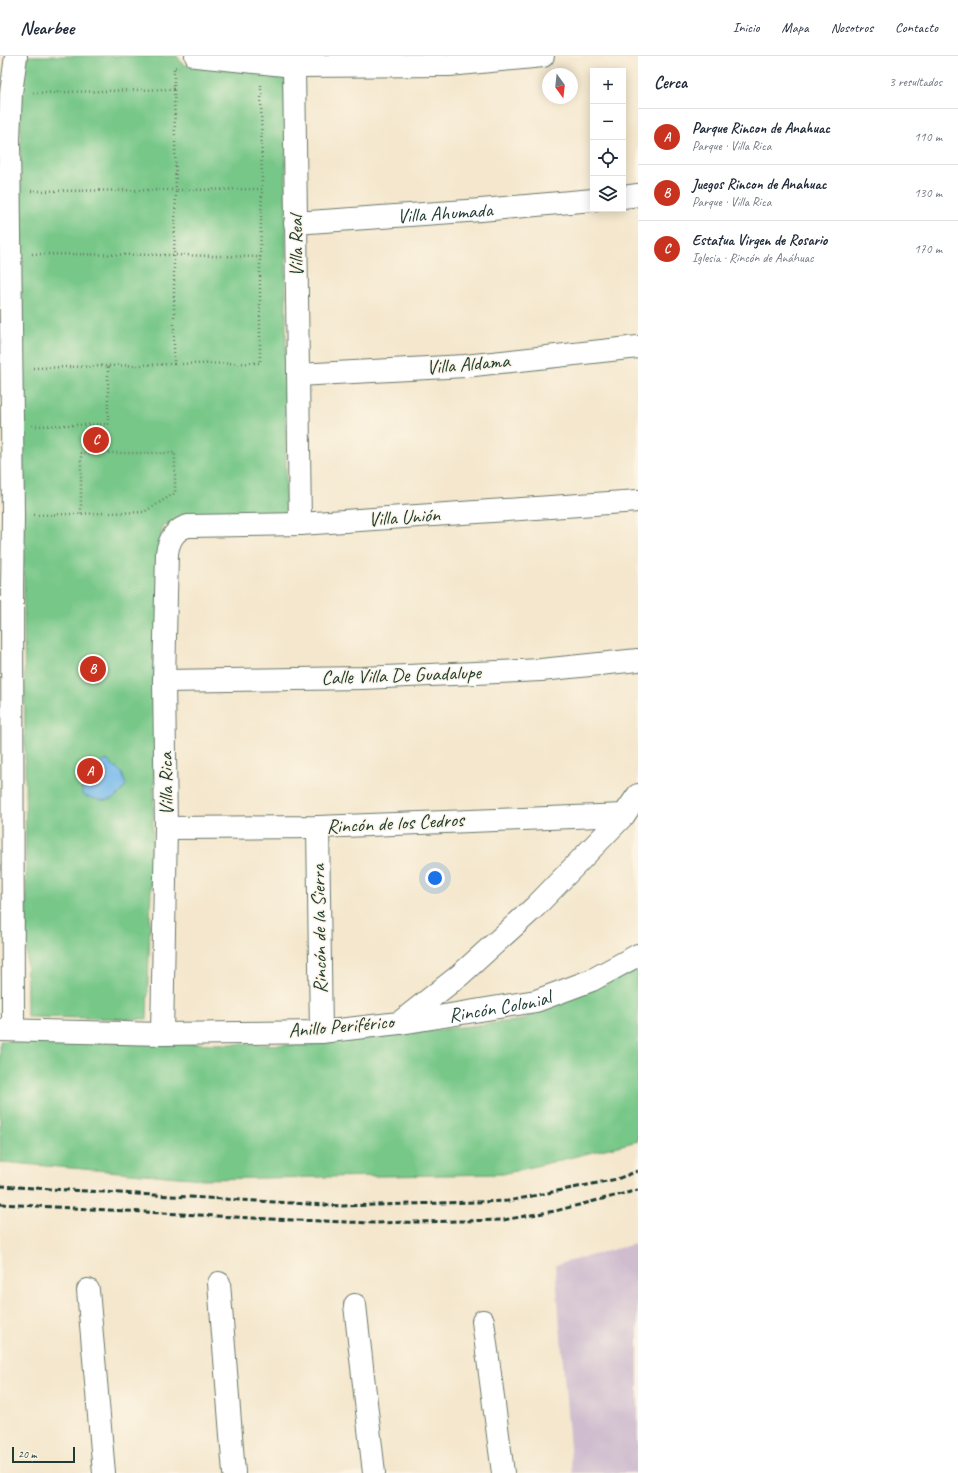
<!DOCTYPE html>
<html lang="es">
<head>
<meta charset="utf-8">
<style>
  body { margin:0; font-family:Caveat,sans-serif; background:#f6f6f7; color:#1f2937 }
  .controls { position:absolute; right:12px; top:12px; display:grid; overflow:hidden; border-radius:0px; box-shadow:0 2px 10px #0003 }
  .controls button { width:36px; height:36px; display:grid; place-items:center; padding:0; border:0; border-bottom:1px solid #e0e1e3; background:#fff; color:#1f2937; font:20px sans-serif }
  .compass { position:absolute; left:542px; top:12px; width:36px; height:36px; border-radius:50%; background:#fff; box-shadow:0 2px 10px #0003; rotate:165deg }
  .scale { position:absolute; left:12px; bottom:10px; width:63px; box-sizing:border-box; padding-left:4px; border:2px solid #1f3d34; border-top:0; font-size:11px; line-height:14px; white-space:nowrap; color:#1f3d34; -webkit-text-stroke:3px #fcf5e5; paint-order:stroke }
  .you { position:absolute; left:435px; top:822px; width:14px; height:14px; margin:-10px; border:3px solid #fff; border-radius:50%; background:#1a73e8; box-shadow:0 0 0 6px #1a73e833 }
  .badge { display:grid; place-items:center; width:26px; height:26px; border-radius:50%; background:#c8321e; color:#fff; font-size:13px; font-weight:700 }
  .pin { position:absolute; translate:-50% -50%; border:2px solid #fff; box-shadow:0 1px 4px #0006 }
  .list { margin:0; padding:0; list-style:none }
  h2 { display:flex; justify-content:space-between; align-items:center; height:52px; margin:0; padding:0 16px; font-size:17px }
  h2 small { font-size:13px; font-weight:400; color:#747a83 }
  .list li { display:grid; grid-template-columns:26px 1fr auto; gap:12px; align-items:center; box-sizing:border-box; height:56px; padding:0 16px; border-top:1px solid #e0e1e3 }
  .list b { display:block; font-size:15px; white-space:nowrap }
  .list p { margin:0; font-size:13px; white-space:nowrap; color:#747a83 }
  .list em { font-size:13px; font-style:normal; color:#747a83 }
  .icon { flex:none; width:22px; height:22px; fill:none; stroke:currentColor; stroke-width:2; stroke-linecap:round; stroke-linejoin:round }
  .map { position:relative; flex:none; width:638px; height:1417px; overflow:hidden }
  header { display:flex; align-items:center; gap:24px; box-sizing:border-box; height:56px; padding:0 20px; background:#fff; border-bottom:1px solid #e0e1e3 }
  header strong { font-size:19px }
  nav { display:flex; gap:22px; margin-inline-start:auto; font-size:14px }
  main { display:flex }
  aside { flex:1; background:#fff }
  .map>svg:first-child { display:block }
</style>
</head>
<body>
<header>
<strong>Nearbee</strong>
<nav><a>Inicio</a><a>Mapa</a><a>Nosotros</a><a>Contacto</a></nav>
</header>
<main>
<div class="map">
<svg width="638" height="1417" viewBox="0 0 638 1417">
  <rect width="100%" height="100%" fill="#fcf5e5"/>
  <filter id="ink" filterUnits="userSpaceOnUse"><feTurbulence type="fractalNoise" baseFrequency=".025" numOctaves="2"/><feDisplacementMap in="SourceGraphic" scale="8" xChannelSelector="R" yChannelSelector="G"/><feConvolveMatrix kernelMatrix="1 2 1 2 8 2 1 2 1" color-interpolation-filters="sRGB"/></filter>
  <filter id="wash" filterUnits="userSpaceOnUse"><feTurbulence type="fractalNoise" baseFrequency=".012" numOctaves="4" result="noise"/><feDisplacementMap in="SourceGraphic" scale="16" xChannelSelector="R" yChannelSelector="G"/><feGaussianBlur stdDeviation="0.9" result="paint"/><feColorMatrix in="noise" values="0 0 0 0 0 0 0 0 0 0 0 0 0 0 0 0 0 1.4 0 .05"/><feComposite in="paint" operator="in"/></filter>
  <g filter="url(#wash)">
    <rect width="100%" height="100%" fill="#f4e7cd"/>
    <!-- industrial -->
    <path fill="#cfbdcf" d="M638,1187V1417H572L555,1209Z"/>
    <!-- green -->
    <path fill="#77c788" stroke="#4b825e" d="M28,0H177L183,9L286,18V458L162,469L147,963L27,961L20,22Z
      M638,906V1085L503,1118L202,1123L0,1106V985L307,989L522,964Z"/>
    <!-- water -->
    <path fill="#76b9ec" stroke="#4a7b90" d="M107,704L122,717L126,729C114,749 102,746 82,739V717Z"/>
  </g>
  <g filter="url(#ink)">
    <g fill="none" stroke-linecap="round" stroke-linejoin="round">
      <!-- minor casing -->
      <g stroke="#6a786a" stroke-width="24">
        <g id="minor">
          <path d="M196,0L294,10L449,9L543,0"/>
          <path d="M294,10L300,468"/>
          <path d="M623,141L638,139"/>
          <path id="s1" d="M295,167L481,154L593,144"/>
          <path d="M298,319L465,310L638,291"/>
          <path d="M164,625L362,622L541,614L638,604"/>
          <path d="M318,771L321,976"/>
          <path d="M166,772L318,771L624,759"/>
          <path id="s2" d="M401,967L536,945L592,924L638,899"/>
          <path d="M0,974L162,978L321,976L399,967L460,919L535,851L624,759L638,739"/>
          <path d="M13,974L12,531L13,459L9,83L11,37L16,0"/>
          <path d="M162,978L166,772L164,625L167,497C169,484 174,474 188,470L300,468L638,445"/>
          <path d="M219,1227L234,1417"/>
          <path d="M88,1234L104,1417"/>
          <path d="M355,1249L374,1417"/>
          <path d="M483,1265L503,1417"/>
        </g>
      </g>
      <!-- path -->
      <path stroke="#6a786a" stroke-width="2.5" stroke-dasharray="1 3" stroke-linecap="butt" d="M33,37L174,33V11L179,12
        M31,135L176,134L174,33
        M32,198L174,199L176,134L262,133L261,29H260
        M174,308L260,307V201
        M33,312L174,308V199L260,201L262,133
        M32,370L108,368V309
        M34,459L144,456L175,437V397H81V458"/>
      <!-- minor -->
      <use href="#minor" stroke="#fff" stroke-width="22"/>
      <!-- rail -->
      <path stroke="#1f3d34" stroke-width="3" stroke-dasharray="6 3" stroke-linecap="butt" d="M0,1130L343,1150L508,1145L617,1123L638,1115
        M0,1148L270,1163L373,1167L503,1164L555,1155L638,1134"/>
    </g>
  </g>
  <g text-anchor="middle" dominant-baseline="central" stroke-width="3" stroke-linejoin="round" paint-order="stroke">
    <!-- street labels -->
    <g font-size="20" fill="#1f3d34" stroke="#fcf5e5">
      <text stroke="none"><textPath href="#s1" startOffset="150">Villa Ahumada</textPath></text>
      <text transform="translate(296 190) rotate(-91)">Villa Real</text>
      <text transform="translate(468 308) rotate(-5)">Villa Aldama</text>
      <text transform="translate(404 461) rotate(-4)">Villa Unión</text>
      <text transform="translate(401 619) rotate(-2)">Calle Villa De Guadalupe</text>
      <text transform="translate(166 728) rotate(-91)">Villa Rica</text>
      <text transform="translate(395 767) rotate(-3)">Rincón de los Cedros</text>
      <text transform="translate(319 873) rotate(-91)">Rincón de la Sierra</text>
      <text stroke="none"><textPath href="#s2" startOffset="100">Rincón Colonial</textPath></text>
      <text transform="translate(341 970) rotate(-5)">Anillo Periférico</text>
    </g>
  </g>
</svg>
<div class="controls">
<button>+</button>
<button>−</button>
<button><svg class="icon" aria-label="locate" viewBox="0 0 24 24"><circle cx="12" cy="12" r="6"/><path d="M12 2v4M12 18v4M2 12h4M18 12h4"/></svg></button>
<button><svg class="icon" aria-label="layers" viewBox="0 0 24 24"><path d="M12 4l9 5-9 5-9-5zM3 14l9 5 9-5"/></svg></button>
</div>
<svg class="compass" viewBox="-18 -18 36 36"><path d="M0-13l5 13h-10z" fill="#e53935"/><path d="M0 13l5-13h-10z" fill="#747a83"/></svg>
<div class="scale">20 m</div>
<div class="you"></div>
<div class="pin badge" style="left:90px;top:715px">A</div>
<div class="pin badge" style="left:93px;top:613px">B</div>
<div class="pin badge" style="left:96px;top:384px">C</div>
</div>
<aside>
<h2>Cerca<small>3 resultados</small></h2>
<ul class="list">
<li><span class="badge">A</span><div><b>Parque Rincon de Anahuac</b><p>Parque · Villa Rica</p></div><em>110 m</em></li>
<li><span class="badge">B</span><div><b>Juegos Rincon de Anahuac</b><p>Parque · Villa Rica</p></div><em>130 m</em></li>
<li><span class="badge">C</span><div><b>Estatua Virgen de Rosario</b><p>Iglesia · Rincón de Anáhuac</p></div><em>170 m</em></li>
</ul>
</aside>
</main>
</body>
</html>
